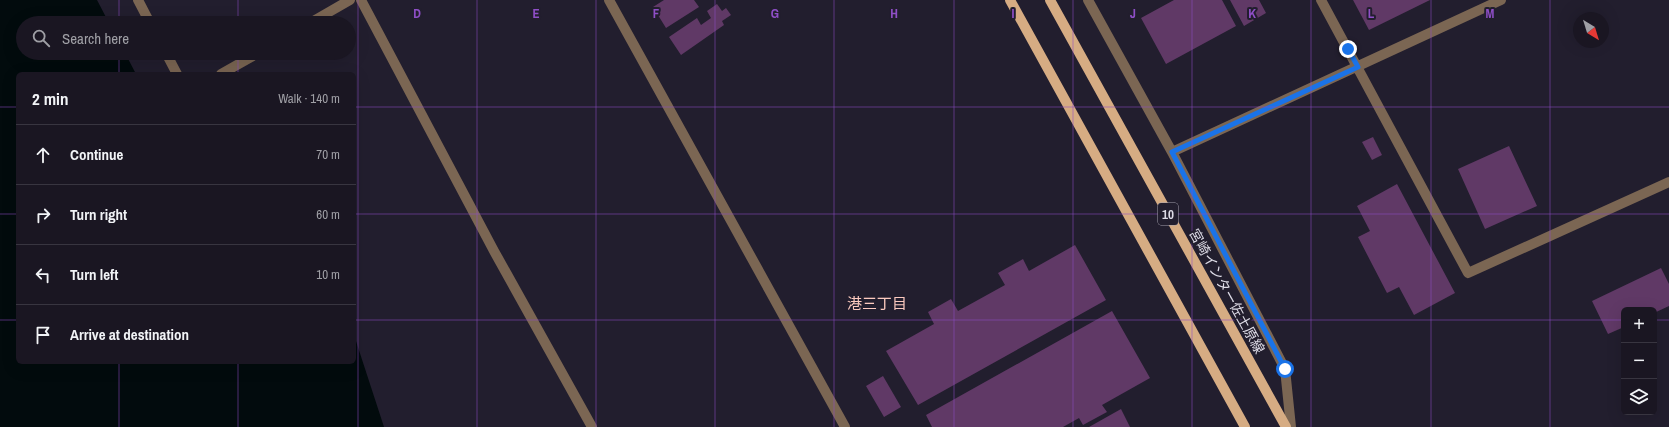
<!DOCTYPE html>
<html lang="en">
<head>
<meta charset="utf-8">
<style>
  body { margin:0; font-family:"Archivo Narrow","Noto Sans JP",sans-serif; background:#27232f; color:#f1f3f6 }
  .controls { position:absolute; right:12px; bottom:12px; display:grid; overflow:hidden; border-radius:6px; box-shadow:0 4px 16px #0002 }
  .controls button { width:36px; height:36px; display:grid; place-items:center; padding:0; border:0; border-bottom:1px solid #383540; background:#1a1622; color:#f1f3f6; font:20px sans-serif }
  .compass { position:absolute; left:1573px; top:12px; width:36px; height:36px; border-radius:50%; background:#1a1622; box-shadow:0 4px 16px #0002; rotate:142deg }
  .stop { position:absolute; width:12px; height:12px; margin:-9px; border:3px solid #1a73e8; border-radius:50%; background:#fff }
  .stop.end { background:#1a73e8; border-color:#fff; box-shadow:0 1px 4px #0008 }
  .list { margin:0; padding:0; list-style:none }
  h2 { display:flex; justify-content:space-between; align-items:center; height:52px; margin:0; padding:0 16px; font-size:17px }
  h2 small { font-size:13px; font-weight:400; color:#9f9fa5 }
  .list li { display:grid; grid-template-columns:26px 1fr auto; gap:12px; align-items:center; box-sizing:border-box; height:60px; padding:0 16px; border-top:1px solid #383540 }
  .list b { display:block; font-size:15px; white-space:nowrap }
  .list em { font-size:13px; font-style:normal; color:#9f9fa5 }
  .icon { flex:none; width:22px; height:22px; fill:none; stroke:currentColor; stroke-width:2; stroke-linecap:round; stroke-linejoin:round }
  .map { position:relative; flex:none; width:1669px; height:427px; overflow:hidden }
  .search { position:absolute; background:#1a1622; box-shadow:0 4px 16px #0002; left:16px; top:16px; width:340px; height:44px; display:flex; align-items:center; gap:10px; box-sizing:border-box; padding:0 14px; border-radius:22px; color:#9f9fa5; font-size:15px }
  .panel { position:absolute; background:#1a1622; box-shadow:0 4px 16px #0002; left:16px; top:72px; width:340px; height:292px; border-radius:6px }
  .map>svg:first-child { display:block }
</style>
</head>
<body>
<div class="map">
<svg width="1669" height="427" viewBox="0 0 1669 427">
  <rect width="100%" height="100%" fill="#221e2e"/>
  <!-- water -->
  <path fill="#020b0d" d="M0,0H97L109,23H23V53H125L136,74H18V362H354V335L384,427H0Z"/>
  <!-- building -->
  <path fill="#603966" d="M664,0H694L699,7L666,28L653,7Z
    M1174,0H1222L1236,26L1166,64L1141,18Z
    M1230,0H1259L1266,13L1244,26Z
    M1353,0H1430L1369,30Z
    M717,4L722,11L726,8L731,15L722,21L724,25L681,55L669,37L697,18L701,25L711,18L707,11Z
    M1373,137L1382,155L1372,160L1362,142Z
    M1509,146L1537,206L1485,229L1458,169Z
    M1397,184L1455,293L1414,315L1399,287L1387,293L1358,237L1370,231L1357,206Z
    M1075,245L1106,300L918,405L886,351L934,324L928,312L951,299L958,311L1005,285L998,273L1023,259L1029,271Z
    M1661,268L1669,284V306L1654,313V310H1624V327L1608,334L1592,301Z
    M1112,311L1150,378L1102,405L1107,412L1083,425L1079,418L1063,427H932L926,415Z
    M883,376L901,407L884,417L866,386Z
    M1121,409L1130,427H1089Z"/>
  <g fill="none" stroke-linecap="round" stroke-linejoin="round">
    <!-- minor -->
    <path stroke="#7b6653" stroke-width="10" d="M138,0L150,23
      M361,0L494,251L592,427
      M609,0L845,427
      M1088,0L1172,152L1285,369L1291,427
      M1321,0L1468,273L1669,182
      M310,23L350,0
      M166,53L177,74
      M221,74L258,53
      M1172,152L1501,0"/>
    <!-- major -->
    <path stroke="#d6ac83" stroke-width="10" d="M1010,0L1245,427
      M1050,0L1286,427"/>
  </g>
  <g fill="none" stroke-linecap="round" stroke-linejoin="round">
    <!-- route -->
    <path stroke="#1a73e8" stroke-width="5" d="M1285,369L1172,152L1358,67L1348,49"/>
  </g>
  <!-- grid -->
  <path fill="none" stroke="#8f4fc7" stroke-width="1" stroke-opacity="0.55" d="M119,0V23M238,0V23M358,0V427M477,0V427M596,0V427M715,0V427M834,0V427M954,0V427M1073,0V427M1192,0V427M1311,0V427M1431,0V427M1550,0V427M119,53V74M238,53V74M0,107H18M354,107H1669M0,214H18M354,214H1669M0,320H18M354,320H1624M1654,320H1669M119,362V427M238,362V427"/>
  <g text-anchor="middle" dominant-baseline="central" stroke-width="4" stroke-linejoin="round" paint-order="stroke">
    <!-- shield labels -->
    <rect fill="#221e2e" stroke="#a5a2af" stroke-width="1" x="1158" y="203" width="20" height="22" rx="3"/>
    <g font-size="13" font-weight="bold" fill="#dddbe6">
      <text x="1168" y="214">10</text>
    </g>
    <!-- street labels -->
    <g font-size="14" fill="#dddbe6" stroke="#221e2e">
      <text transform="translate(1227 291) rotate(61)">宮崎インター佐土原線</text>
    </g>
    <!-- neighbourhood labels -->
    <g font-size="15" fill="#fccabf" stroke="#221e2e">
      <text x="877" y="303">港三丁目</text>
    </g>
  </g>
  <g font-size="13" text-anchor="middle" font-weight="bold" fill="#8f4fc7" stroke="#221e2e" stroke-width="4" stroke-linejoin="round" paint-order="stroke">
    <text x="417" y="18">D</text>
    <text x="536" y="18">E</text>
    <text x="656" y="18">F</text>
    <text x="775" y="18">G</text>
    <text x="894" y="18">H</text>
    <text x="1013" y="18">I</text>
    <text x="1133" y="18">J</text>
    <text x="1252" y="18">K</text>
    <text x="1371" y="18">L</text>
    <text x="1490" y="18">M</text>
  </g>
</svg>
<div class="controls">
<button>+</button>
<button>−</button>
<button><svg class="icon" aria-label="layers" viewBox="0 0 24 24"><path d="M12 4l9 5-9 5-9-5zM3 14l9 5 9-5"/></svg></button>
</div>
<svg class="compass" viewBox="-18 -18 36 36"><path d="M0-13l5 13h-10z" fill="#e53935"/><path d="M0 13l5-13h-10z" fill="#9f9fa5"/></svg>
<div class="stop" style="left:1285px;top:369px"></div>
<div class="stop end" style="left:1348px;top:49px"></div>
<div class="search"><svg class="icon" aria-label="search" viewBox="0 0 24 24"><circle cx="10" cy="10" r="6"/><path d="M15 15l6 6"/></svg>Search here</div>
<section class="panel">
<h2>2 min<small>Walk · 140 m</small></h2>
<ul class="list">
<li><svg class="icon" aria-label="ahead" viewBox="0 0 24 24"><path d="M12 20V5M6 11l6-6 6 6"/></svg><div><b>Continue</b></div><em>70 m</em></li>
<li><svg class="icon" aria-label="right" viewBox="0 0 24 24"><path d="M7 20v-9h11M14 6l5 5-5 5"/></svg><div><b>Turn right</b></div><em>60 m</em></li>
<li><svg class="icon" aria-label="left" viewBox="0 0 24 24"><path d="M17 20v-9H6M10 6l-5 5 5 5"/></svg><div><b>Turn left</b></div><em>10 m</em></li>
<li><svg class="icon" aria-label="arrive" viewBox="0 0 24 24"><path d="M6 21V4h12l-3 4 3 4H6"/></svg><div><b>Arrive at destination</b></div></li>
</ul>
</section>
</div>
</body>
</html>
